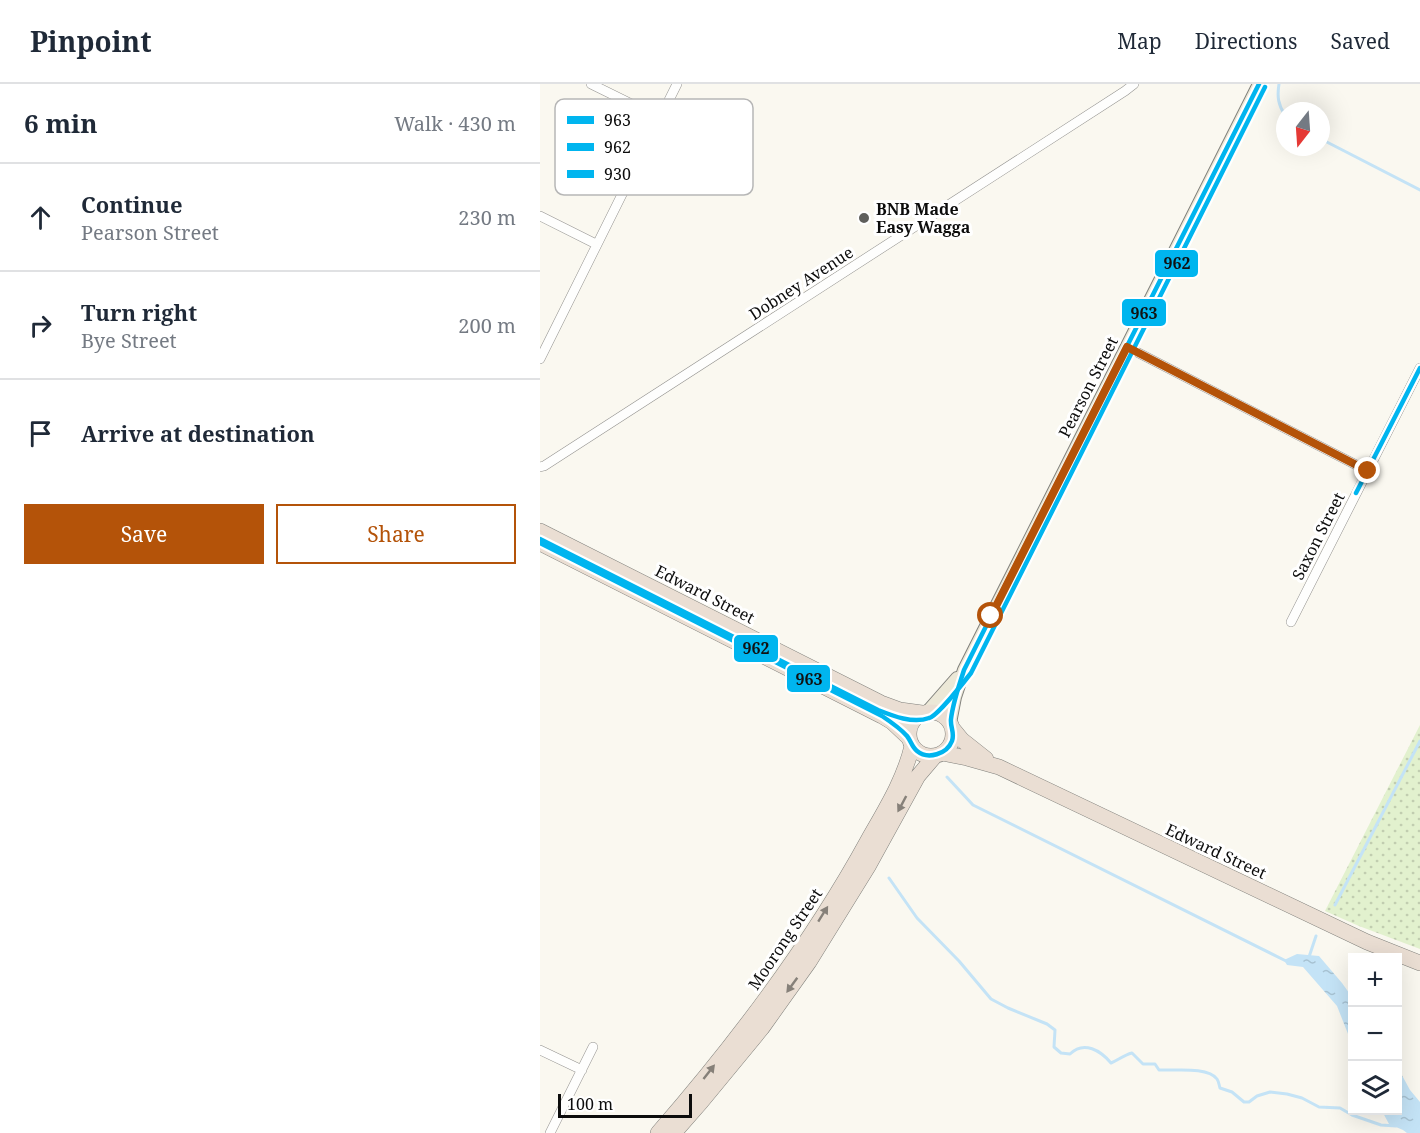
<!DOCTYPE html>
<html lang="en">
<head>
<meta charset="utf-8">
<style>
  body { margin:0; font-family:"Noto Serif",serif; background:#f6f6f7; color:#1f2937 }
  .controls { position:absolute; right:18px; bottom:18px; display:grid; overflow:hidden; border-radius:0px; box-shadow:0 6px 24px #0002 }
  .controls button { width:54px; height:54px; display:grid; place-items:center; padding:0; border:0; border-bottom:2px solid #e0e1e3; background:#fff; color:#1f2937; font:30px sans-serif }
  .compass { position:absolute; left:736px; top:18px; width:54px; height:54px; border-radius:50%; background:#fff; box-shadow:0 6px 24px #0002; rotate:197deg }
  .scale { position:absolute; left:18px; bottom:15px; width:134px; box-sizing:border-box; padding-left:6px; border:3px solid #0c0c0c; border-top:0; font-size:16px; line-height:21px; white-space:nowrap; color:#0c0c0c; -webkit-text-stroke:4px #fff; paint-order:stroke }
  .stop { position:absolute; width:18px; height:18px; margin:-14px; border:4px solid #b45309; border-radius:50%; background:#fff }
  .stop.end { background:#b45309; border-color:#fff; box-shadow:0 2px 6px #0008 }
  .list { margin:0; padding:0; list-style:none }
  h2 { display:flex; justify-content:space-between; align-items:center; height:78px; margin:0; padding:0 24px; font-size:26px }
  h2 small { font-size:20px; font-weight:400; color:#747a83 }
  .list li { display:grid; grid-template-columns:39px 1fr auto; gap:18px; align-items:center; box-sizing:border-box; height:108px; padding:0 24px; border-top:2px solid #e0e1e3 }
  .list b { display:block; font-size:22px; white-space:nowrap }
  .list p { margin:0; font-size:20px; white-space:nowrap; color:#747a83 }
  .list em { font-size:20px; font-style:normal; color:#747a83 }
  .actions { display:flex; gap:12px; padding:18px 24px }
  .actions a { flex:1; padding:14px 0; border:2px solid #b45309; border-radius:0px; text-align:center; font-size:21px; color:#b45309 }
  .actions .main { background:#b45309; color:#fff }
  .icon { flex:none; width:33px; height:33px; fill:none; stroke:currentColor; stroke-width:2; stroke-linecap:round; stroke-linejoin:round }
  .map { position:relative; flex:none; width:880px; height:1049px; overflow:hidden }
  header { display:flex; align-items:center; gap:36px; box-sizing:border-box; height:84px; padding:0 30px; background:#fff; border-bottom:2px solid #e0e1e3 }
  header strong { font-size:28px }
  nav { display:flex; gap:33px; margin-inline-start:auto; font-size:21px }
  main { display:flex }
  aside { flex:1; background:#fff }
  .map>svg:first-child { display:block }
</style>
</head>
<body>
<header>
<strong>Pinpoint</strong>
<nav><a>Map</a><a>Directions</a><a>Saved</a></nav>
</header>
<main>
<aside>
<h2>6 min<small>Walk · 430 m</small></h2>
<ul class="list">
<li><svg class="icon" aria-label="ahead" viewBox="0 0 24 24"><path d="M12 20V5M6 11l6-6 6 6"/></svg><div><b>Continue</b><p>Pearson Street</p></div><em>230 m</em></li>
<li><svg class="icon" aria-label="right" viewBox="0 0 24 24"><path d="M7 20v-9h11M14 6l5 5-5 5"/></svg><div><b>Turn right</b><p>Bye Street</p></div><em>200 m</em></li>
<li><svg class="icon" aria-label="arrive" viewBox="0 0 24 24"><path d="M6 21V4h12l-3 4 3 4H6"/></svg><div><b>Arrive at destination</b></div></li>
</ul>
<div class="actions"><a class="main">Save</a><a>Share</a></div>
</aside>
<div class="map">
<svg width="880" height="1049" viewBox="0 0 880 1049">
  <defs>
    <pattern id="park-dots" width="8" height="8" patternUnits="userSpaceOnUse" patternTransform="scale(1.5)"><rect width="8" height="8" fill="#e2f1ce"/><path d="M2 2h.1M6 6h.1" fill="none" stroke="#c1cdb0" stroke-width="1.8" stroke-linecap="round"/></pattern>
    <pattern id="water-ripples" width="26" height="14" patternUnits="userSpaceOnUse" patternTransform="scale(1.5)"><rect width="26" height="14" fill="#c4e3f6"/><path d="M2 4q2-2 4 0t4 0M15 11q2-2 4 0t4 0" fill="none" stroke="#a7c2d2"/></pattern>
  </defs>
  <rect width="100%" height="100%" fill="#faf8f0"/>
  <!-- park -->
  <path fill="url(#park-dots)" d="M880,641V865L819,842L785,827Z"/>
  <!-- water -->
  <path fill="url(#water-ripples)" d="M757,870L779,872L802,899L812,913V960L797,922L763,883L747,881L744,876Z
    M858,984L870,1006L880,1018V1049H867L863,1046L849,1040L842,1027L858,1026Z"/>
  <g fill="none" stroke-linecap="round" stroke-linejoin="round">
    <!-- stream -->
    <path stroke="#c4e3f6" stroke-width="3" d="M739,0C737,12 738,21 745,31
      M781,55L880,106
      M407,693L433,721L746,877
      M349,794L377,834L419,877L451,915L468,924L507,940L515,946L514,963L521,969L530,970C544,956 561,967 571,979C578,976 584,971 592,969L603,980H615L619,986C633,987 668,982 677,995C679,998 679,1001 680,1004L692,1008L704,1018H709L717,1012L730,1008L747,1010L762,1014L779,1023L800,1024L812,1031L841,1041L856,1042
      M795,821L880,657
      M769,873L776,852"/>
    <!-- minor casing -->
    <g stroke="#93928f" stroke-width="10">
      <path id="minor" d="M51,0L120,34
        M0,132L56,160
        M587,263L828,387
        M0,275L137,0
        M0,383L4,382L585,7L594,0
        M751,538L880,284
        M0,966L42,986
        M10,1049L53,963"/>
    </g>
    <!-- major casing -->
    <g stroke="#80807c" stroke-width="14">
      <path id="major" d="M388,627L417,594
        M410,639L415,613L424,586L719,0"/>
    </g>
    <!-- highway casing -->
    <g stroke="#80807c" stroke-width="16">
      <path id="highway" d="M0,447L341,619L360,626L382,629
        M0,459L342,632L352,638L369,654
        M369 650a22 22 0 1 1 44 0a22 22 0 1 1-44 0Z
        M413,645L422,656L446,675
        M402,669L427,674L459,683L827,858L880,879
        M118,1049C197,958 270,862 328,756C345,726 364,696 372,662
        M134,1049L162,1017L222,944L269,878L329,781L378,692L395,672"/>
    </g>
    <!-- minor -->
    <use href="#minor" stroke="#fefefd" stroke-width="9"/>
    <!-- major -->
    <use href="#major" stroke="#ece8d7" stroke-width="12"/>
    <!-- highway -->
    <use href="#highway" stroke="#eaded3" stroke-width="15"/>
    <!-- bus-1 casing -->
    <g stroke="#fff" stroke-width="9">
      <path id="bus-1" d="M0,459L342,632C351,638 360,644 367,652C371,657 372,663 377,667C388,676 407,670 412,657C415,649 410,643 411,635C413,618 419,602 424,586L719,0"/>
    </g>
    <!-- bus-2 casing -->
    <g stroke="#fff" stroke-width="9">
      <path id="bus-2" d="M0,455L338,626C353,632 373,640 389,634C397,632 424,598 431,589L725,3"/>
    </g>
    <!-- bus-3 casing -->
    <g stroke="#fff" stroke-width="9">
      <path id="bus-3" d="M816,409L880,284"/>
    </g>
    <!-- bus-1 -->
    <use href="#bus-1" stroke="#00b5ef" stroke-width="4.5"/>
    <!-- bus-2 -->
    <use href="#bus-2" stroke="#00b5ef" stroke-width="4.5"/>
    <!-- bus-3 -->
    <use href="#bus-3" stroke="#00b5ef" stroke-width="4.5"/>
  </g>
  <!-- one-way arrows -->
  <defs><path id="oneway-solid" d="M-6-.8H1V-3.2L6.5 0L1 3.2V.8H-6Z" transform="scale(1.5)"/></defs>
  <g fill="#868079">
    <use href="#oneway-solid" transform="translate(362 720) rotate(118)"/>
    <use href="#oneway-solid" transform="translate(283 830) rotate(-58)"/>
    <use href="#oneway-solid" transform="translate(252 901) rotate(126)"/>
    <use href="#oneway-solid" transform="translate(169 988) rotate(-52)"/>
  </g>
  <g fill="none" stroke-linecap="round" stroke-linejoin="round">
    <!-- route -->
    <path stroke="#b45309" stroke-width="8" d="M451,532L587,263L828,387"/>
  </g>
  <!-- markers -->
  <circle fill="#5f5f5c" stroke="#fff" stroke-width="2" cx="324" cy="134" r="6"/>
  <g text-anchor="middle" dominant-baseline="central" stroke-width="6" stroke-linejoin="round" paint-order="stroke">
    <!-- poi labels -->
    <g font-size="16" font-weight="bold" fill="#0c0c0c" stroke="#fff" text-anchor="start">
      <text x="336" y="125">BNB Made<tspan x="336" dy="18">Easy Wagga</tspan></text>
    </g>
    <!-- street labels -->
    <g font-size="16" fill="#0c0c0c" stroke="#fff">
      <text transform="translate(261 199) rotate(-33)">Dobney Avenue</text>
      <text transform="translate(548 303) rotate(-63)">Pearson Street</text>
      <text transform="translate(778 452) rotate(-63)">Saxon Street</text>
      <text transform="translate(165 510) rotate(27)">Edward Street</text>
      <text transform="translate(676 767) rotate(25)">Edward Street</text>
      <text transform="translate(245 855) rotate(-56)">Moorong Street</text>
    </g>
  </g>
  <!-- legend -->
  <rect x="15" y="15" width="198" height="96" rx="9" fill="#fff" stroke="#b6b6b6" stroke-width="1.5"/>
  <rect x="27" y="32" width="27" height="8" fill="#00b5ef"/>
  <rect x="27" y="59" width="27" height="8" fill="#00b5ef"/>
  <rect x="27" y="86" width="27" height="8" fill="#00b5ef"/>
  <g font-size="16" fill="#0c0c0c">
    <text x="64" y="42">963</text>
    <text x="64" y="69">962</text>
    <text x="64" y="96">930</text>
  </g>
  <g stroke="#fff" stroke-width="2">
    <rect x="614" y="165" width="45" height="29" rx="6" fill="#00b5ef"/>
    <rect x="581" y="214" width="46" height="29" rx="6" fill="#00b5ef"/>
    <rect x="193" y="550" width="46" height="29" rx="6" fill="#00b5ef"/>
    <rect x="246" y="580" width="45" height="29" rx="6" fill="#00b5ef"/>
  </g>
  <g font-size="16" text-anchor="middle" font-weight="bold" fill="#111">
    <text x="637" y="185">962</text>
    <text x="604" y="235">963</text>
    <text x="216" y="570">962</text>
    <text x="269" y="601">963</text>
  </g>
</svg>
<div class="controls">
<button>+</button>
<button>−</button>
<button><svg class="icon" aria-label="layers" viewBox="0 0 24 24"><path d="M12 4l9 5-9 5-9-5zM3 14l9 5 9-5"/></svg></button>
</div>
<svg class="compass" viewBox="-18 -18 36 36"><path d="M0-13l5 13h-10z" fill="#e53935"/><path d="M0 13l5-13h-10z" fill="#747a83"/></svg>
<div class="scale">100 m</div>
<div class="stop" style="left:451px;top:532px"></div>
<div class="stop end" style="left:828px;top:387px"></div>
</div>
</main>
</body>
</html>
